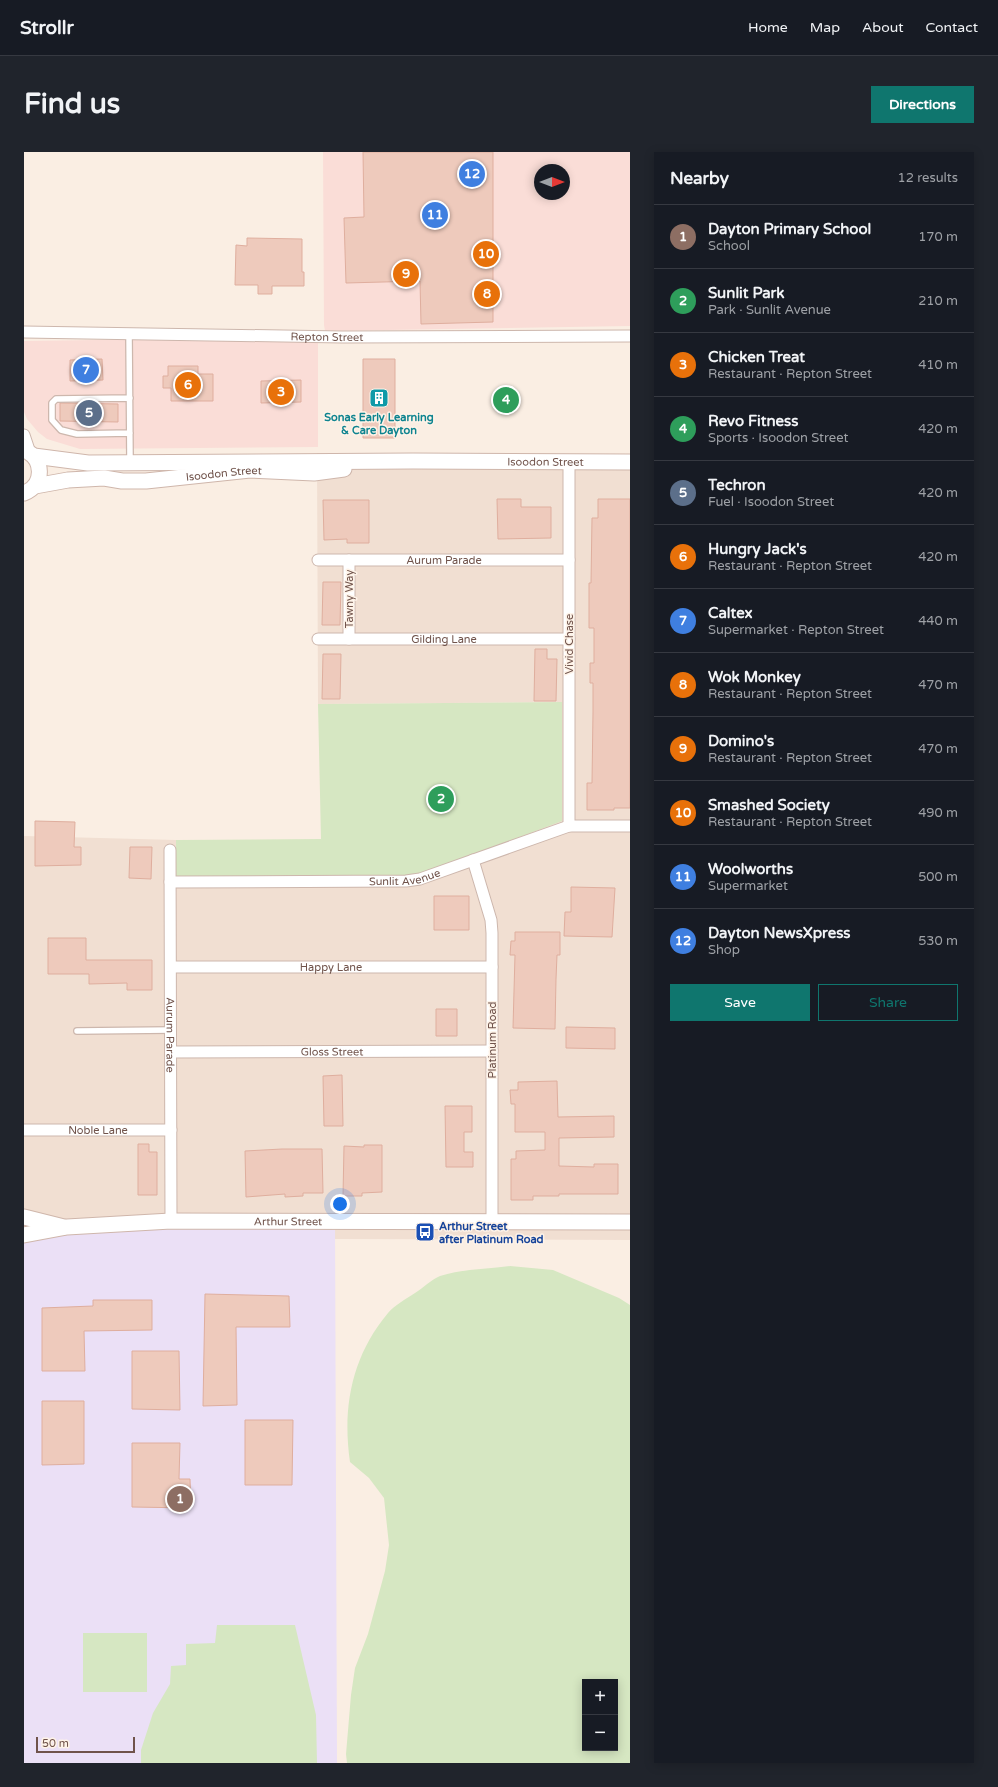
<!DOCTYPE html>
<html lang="en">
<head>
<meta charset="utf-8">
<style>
  body { margin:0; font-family:"Varela Round",sans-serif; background:#20242c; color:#f1f3f6 }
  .controls { position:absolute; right:12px; bottom:12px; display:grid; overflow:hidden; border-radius:0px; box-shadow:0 2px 10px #0003 }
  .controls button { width:36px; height:36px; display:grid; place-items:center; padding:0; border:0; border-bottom:1px solid #363941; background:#171b24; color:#f1f3f6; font:20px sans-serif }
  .compass { position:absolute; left:510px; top:12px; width:36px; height:36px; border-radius:50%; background:#171b24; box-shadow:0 2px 10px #0003; rotate:90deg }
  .scale { position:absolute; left:12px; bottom:10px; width:99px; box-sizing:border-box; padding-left:4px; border:2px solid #70534b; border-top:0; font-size:11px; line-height:14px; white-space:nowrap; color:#70534b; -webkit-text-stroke:3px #fef3e8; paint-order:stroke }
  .you { position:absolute; left:316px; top:1052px; width:14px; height:14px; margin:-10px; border:3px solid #fff; border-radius:50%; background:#1a73e8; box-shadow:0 0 0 6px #1a73e833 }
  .badge { display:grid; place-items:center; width:26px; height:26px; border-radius:50%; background:#0f766e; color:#fff; font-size:13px; font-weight:700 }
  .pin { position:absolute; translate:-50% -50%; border:2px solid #fff; box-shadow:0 1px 4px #0006 }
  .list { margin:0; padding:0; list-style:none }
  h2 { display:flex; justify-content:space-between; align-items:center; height:52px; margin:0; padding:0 16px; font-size:17px }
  h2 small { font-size:13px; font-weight:400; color:#9ea1a6 }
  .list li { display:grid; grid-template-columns:26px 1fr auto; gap:12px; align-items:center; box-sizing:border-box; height:64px; padding:0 16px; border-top:1px solid #363941 }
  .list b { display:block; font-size:15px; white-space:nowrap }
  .list p { margin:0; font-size:13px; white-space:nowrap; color:#9ea1a6 }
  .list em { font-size:13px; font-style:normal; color:#9ea1a6 }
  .actions { display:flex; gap:8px; padding:12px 16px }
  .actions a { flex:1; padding:9px 0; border:1px solid #0f766e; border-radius:0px; text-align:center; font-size:14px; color:#0f766e }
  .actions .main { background:#0f766e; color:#fff }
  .map { position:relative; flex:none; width:606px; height:1611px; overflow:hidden; border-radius:0px }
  header { display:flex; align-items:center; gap:24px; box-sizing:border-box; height:56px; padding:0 20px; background:#171b24; border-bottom:1px solid #363941 }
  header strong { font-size:19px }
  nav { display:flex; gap:22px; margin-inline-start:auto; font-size:14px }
  .intro { display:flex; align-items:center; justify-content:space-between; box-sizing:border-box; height:96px; padding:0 24px }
  h1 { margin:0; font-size:28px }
  .button { padding:10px 18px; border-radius:0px; background:#0f766e; color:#fff; font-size:14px; font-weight:700 }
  main { display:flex; gap:24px; padding:0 24px }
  aside { flex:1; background:#171b24; border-radius:0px; box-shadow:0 2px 10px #0003 }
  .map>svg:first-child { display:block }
</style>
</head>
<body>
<header>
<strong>Strollr</strong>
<nav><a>Home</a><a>Map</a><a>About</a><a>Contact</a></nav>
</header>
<div class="intro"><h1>Find us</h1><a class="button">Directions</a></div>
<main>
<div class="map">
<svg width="606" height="1611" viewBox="0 0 606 1611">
  <rect width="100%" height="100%" fill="#faeee3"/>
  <!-- residential -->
  <path fill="#f1dfd2" d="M293,301L606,302V1088L2,1086L0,1089V684L152,688V725H298L538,550L294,552Z"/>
  <!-- commercial -->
  <path fill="#faddd7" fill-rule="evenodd" d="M299,0H606V174L301,179L300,173ZM516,18H540V42H516Z
    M294,185V295L56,297L23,287L14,280L3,267L0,260V189Z"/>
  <!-- education -->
  <path fill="#ebe0f6" d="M311,1069L313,1611H0V1083L22,1080Z"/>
  <!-- green -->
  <path fill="#d6e7c2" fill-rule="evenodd" d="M538,550V669L395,723L152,725V688L297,687L294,552Z
    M486,1114L529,1118L595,1146L606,1153V1611H323L322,1602L327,1543L331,1516L344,1482L361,1419L365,1393L360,1346L345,1326L326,1310C318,1255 328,1204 364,1161C371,1153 382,1147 391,1141C399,1136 408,1127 416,1124C438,1117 463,1117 486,1114ZM561,1530H591V1596H561Z
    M193,1473H271L292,1563L293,1611H117V1598L129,1561L146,1532L147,1514L162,1513V1492L191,1491Z
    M59,1481H123V1540H59Z"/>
  <!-- building -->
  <path fill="#eecabc" stroke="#dfae9e" d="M339,0H469V170L397,172L396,129L322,131L320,66L340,65Z
    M223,86L278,87V120H280V134H248V142H234V133H211L212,93L223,94Z
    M78,207L79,228L46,229V208Z
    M339,207H371V286H339Z
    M144,214H174V222H189V249H147V236H139V224H144Z
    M277,228V250L237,251V229Z
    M36,251L94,252V270L36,269Z
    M473,347H497V355H527V386L474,387Z
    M574,347H606V656H590V658H563V631H568L569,560V531H566V511H570V476H565V431H567L568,366H574Z
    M299,348H345V391H323V387L300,388Z
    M299,430H317L316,473H298Z
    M511,497H523V507H533L532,549H510Z
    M299,502H317L316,547H298Z
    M11,669L51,670L50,695H57V713L11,714Z
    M106,695H128L127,727L105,726Z
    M547,735L591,736L588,785L540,784L541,760H547Z
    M410,744H445V778H410Z
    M491,780H536V803H533L532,827L531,877L489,876L491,803H486L487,789H491Z
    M24,786H62V808H128V838H103V831L65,832V822H24Z
    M412,857H433V884H412Z
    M542,875L591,876V897L542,896Z
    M318,923L319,974H300L299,924Z
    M533,929L534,965L590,964V985L535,986V1014L570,1015V1012H594V1042H535V1044H509V1048H487V1007H492V999L521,998V980H491V952H487L486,938H494V930Z
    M421,954H448V980H440V1000H449V1015H422Z
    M114,992H125V1000H133V1043H114Z
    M340,993H358V1040L338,1041V1044H319L320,994L340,995Z
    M258,997H298L299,1041H279V1044L261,1045V1042L222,1045L221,999Z
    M181,1142L265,1144L266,1175H212L213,1253L179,1254Z
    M69,1148H128V1178L60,1179L61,1219H18V1156L69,1154Z
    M108,1199H155L156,1258L108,1257Z
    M18,1249H60V1312L18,1313Z
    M221,1268H269L268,1333H221Z
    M108,1291H156L155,1327H166L167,1356L108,1355Z"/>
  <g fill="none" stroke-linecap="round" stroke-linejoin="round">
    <!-- lane casing -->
    <g stroke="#cdb7ad" stroke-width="8">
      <path id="lane" d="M105,182L106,309
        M106,246L32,247L28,251V268L37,278L53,282L106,281
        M53,879L147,878"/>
    </g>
    <!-- street casing -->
    <g stroke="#cdb7ad" stroke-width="13">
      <g id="street">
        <path id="s1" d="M0,180L318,185L606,184"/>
        <path d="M0,283L6,301"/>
        <path d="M545,310V674"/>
        <path id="s2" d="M294,408H545"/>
        <path d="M325,408V487"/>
        <path id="s3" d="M294,487H545"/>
        <path id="s4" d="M146,698L147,1069"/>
        <path d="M449,708L467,768L468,781V1070"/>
        <path id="s5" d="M146,730L382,729L396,727L545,674H606"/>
        <path id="s6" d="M147,815H468"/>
        <path id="s7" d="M147,900L468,899"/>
        <path id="s8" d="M0,978H147"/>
      </g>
    </g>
    <!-- secondary casing -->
    <g stroke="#cfb6ab" stroke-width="17">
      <g id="secondary">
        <path d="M0,298C20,306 21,333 0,341"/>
        <path id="s9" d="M10,304L64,311L389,309L606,310"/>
        <path id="s10" d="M11,334L44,328L80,326L98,329H122L226,318L290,321L320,317"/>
        <path d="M0,1065L40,1075"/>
        <path id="s11" d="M0,1083L43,1075L147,1069L606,1070"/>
      </g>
    </g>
    <!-- lane -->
    <use href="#lane" stroke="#fff" stroke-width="5.5"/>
    <!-- street -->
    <use href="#street" stroke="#fff" stroke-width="11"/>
    <!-- secondary -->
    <use href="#secondary" stroke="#fff" stroke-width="15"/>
  </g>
  <!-- icons -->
  <defs>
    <g id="building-square" transform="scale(1)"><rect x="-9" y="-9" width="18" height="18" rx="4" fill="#0f9aa8" stroke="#fef3e8"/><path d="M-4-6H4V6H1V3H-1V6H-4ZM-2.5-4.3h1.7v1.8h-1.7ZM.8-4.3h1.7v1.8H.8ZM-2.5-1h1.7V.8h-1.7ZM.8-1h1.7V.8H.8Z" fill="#fff"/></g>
    <g id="bus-square" transform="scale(1)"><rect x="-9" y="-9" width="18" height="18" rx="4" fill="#1a4fb4" stroke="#fef3e8"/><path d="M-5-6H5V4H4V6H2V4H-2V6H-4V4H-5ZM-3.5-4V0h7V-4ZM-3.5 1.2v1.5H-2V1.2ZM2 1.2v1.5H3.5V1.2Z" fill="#fff"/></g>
  </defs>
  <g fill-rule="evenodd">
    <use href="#building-square" x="355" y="246"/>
    <use href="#bus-square" x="401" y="1080"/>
  </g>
  <g text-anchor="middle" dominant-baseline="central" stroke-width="3" stroke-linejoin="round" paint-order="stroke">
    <!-- street labels -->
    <g font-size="11" fill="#70534b" stroke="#fef3e8">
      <text stroke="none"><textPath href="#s1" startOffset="303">Repton Street</textPath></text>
      <text stroke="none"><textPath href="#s9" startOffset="512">Isoodon Street</textPath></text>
      <text stroke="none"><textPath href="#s10" startOffset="190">Isoodon Street</textPath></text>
      <text stroke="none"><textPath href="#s2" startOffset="126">Aurum Parade</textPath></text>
      <text transform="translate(325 447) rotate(-90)">Tawny Way</text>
      <text stroke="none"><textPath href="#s3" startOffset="126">Gilding Lane</textPath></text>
      <text transform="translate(545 492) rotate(-90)">Vivid Chase</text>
      <text stroke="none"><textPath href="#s5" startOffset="235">Sunlit Avenue</textPath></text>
      <text stroke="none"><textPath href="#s6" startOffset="160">Happy Lane</textPath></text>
      <text stroke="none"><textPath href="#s4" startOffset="185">Aurum Parade</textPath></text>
      <text transform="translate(468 888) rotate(-90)">Platinum Road</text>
      <text stroke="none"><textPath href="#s7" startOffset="161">Gloss Street</textPath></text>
      <text stroke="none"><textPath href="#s8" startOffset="74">Noble Lane</textPath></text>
      <text stroke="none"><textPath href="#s11" startOffset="265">Arthur Street</textPath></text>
    </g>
    <!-- culture labels -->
    <g font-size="11" font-weight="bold" fill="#0d838f" stroke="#fef3e8">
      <text x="355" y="265">Sonas Early Learning<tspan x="355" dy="13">&amp; Care Dayton</tspan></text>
    </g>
    <!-- transit labels -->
    <g font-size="11" font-weight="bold" fill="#164399" stroke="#fef3e8" text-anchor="start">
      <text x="415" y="1074">Arthur Street<tspan x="415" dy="13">after Platinum Road</tspan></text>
    </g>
  </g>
</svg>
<div class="controls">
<button>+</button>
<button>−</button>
</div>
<svg class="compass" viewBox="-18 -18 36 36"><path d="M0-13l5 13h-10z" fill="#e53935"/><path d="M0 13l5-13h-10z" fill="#9ea1a6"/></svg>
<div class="scale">50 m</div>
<div class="you"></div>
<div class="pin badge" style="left:156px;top:1347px;background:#8d6e63">1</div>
<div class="pin badge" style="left:417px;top:647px;background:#2e9e5b">2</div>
<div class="pin badge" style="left:257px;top:240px;background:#e8710a">3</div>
<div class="pin badge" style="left:482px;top:248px;background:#2e9e5b">4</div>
<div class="pin badge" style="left:65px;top:261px;background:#5c6f8a">5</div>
<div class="pin badge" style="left:164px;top:233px;background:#e8710a">6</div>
<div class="pin badge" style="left:62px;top:218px;background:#3f7fe0">7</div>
<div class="pin badge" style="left:463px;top:142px;background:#e8710a">8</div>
<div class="pin badge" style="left:382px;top:122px;background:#e8710a">9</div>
<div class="pin badge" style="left:462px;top:102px;background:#e8710a">10</div>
<div class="pin badge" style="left:411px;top:63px;background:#3f7fe0">11</div>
<div class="pin badge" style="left:448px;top:22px;background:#3f7fe0">12</div>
</div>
<aside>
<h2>Nearby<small>12 results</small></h2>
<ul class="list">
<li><span class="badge" style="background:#8d6e63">1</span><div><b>Dayton Primary School</b><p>School</p></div><em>170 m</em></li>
<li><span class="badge" style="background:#2e9e5b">2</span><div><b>Sunlit Park</b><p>Park · Sunlit Avenue</p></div><em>210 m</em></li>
<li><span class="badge" style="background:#e8710a">3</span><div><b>Chicken Treat</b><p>Restaurant · Repton Street</p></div><em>410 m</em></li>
<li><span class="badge" style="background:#2e9e5b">4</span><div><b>Revo Fitness</b><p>Sports · Isoodon Street</p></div><em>420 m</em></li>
<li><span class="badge" style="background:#5c6f8a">5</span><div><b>Techron</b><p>Fuel · Isoodon Street</p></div><em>420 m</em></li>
<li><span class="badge" style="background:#e8710a">6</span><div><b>Hungry Jack's</b><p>Restaurant · Repton Street</p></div><em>420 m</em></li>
<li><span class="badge" style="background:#3f7fe0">7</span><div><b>Caltex</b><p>Supermarket · Repton Street</p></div><em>440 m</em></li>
<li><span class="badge" style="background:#e8710a">8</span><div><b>Wok Monkey</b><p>Restaurant · Repton Street</p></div><em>470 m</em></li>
<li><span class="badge" style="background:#e8710a">9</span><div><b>Domino's</b><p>Restaurant · Repton Street</p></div><em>470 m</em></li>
<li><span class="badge" style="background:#e8710a">10</span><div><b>Smashed Society</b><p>Restaurant · Repton Street</p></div><em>490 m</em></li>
<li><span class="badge" style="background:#3f7fe0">11</span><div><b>Woolworths</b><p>Supermarket</p></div><em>500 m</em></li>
<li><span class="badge" style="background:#3f7fe0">12</span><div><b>Dayton NewsXpress</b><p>Shop</p></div><em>530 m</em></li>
</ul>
<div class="actions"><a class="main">Save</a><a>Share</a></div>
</aside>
</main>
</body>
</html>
